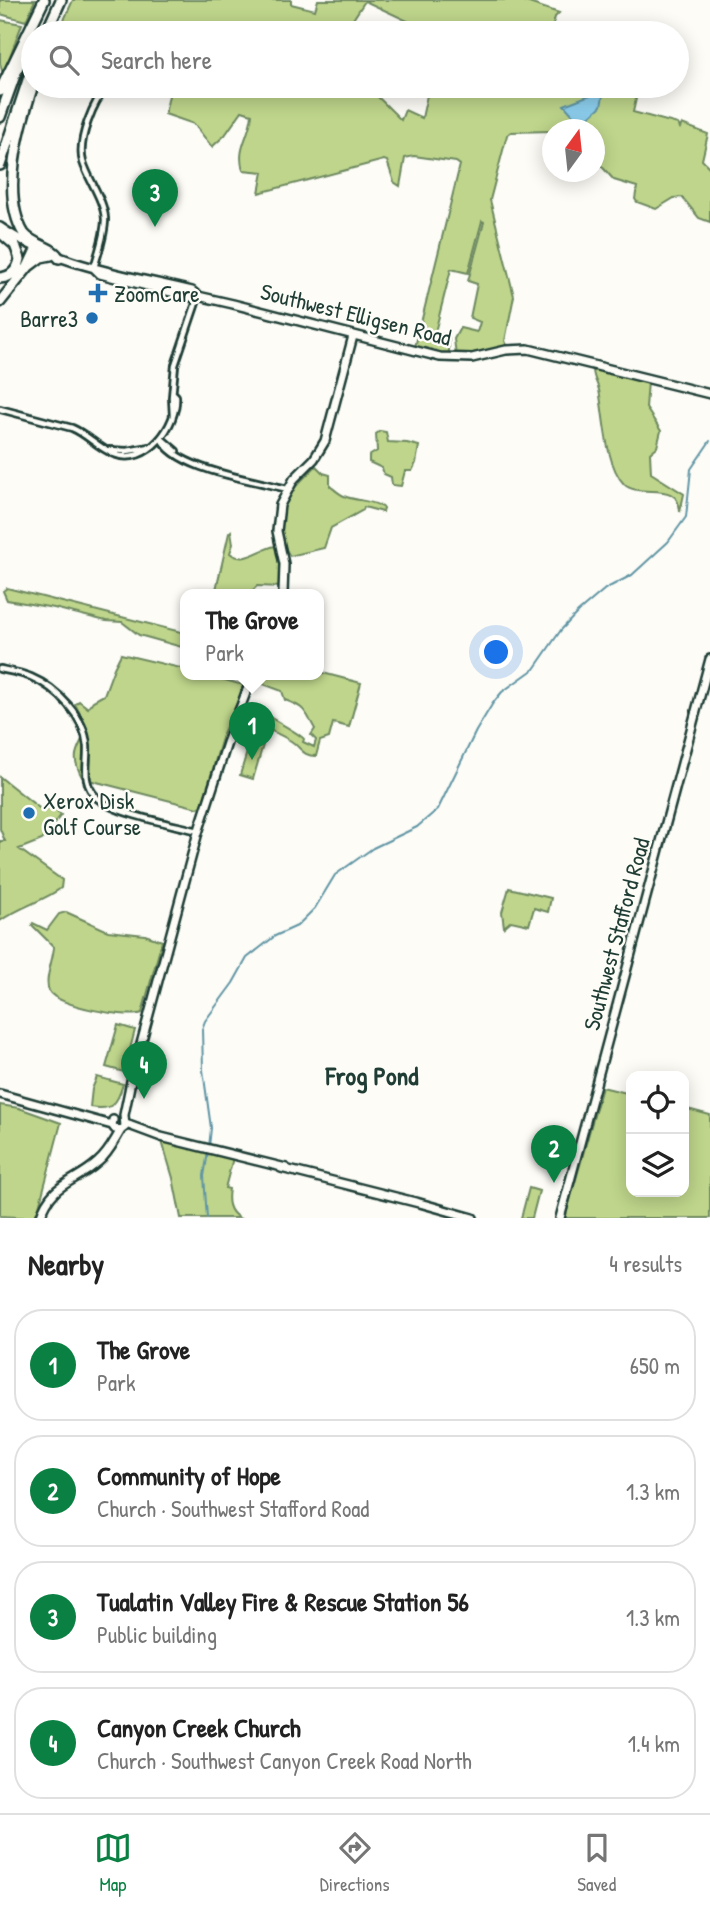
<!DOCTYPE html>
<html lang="en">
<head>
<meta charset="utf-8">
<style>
  body { margin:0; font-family:"Patrick Hand",sans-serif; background:#f6f6f6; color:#222 }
  .controls { position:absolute; right:21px; bottom:21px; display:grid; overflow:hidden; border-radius:14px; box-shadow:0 4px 18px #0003 }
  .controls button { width:63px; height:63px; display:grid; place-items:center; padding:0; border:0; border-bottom:2px solid #e0e0e0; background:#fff; color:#222; font:35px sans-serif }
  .compass { position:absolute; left:542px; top:119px; width:63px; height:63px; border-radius:50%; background:#fff; box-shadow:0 4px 18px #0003; rotate:15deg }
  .you { position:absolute; left:497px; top:653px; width:24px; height:24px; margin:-18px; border:5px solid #fff; border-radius:50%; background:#1a73e8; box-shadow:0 0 0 10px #1a73e833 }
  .badge { display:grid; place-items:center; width:46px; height:46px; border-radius:50%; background:#0b8043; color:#fff; font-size:23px; font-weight:700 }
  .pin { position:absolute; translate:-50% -58px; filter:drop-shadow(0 2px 4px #0008) }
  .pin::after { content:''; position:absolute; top:37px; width:24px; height:21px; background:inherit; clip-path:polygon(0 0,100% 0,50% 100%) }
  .popup { position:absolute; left:180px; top:589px; width:144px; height:91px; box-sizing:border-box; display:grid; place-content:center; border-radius:14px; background:#fff; filter:drop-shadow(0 2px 5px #0005); font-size:23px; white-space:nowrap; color:#767676 }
  .popup b { font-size:26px; color:#222 }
  .popup::after { content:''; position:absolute; left:50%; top:100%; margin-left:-14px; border:14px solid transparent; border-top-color:#fff }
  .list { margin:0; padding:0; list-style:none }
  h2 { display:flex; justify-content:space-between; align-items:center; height:91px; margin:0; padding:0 28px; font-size:30px }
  h2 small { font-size:23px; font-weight:400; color:#767676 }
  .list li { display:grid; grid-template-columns:46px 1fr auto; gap:21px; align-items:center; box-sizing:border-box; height:112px; margin:0 14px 14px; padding:0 14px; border:2px solid #e0e0e0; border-radius:28px }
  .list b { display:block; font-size:26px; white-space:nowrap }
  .list p { margin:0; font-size:23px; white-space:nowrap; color:#767676 }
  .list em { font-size:23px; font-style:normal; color:#767676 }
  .icon { flex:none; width:38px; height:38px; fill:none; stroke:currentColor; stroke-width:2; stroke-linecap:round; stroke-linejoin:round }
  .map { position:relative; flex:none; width:710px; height:1218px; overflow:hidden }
  .search { position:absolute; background:#fff; box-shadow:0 4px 18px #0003; left:21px; right:21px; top:21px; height:77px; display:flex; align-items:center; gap:18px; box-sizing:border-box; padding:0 24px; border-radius:38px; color:#767676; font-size:26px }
  .sheet { height:595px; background:#fff }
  nav { display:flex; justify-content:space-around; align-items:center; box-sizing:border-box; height:98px; border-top:2px solid #e0e0e0; background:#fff; font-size:19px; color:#767676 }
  nav a { display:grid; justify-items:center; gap:4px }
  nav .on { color:#0b8043 }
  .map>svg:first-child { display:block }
</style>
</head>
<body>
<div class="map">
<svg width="710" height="1218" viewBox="0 0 710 1218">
  <rect width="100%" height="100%" fill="#fdfcf7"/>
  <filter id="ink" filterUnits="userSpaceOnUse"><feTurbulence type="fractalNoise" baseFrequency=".0143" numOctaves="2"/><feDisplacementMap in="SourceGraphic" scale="14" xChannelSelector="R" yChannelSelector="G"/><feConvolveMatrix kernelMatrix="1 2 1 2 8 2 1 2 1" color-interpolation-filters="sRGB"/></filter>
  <g filter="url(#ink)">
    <!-- green -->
    <path fill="#bed58b" stroke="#6e8960" stroke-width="2" d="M0,0H35L26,21L0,14Z
      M73,0H291V4L315,10L318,0H520L559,13L555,17L551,33H433L365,1L344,33H74L60,29Z
      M0,20L22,24L3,75L0,63Z
      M171,86H367L401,120L405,110L422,118L429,86H625L638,90L633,112L678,124L680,128L682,124L708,134L702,160L710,168V222L699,218L682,197L674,198L656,209L637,202L635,199L637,187L614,180L596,160L594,130L511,132L507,135L490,200L514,296L505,341L508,347L456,356L454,339L460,328L477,332L480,322L470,318L477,284L468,281L484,222L482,221L468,273L451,269L435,332L449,337V355L429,352L415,347L460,165L456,162L414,156L405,158L400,186L394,182L387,161L384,160L259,193L263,172L243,170C236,148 250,136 252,114L242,111L225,135L212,147L194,124L165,114Z
      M593,369L648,381L646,408L661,431L657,447L650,453L651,473L684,494L680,512C679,478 640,500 624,484C605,464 604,415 599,390C597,382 593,378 593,369Z
      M380,431L386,432L388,442L407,443L419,446L416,463L412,471H405L401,486L392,485L391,477L384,474L382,468L369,462V456L377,451L376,434Z
      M316,466L323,473L330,475V486C334,489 339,494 344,496C358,502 371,499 384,508L383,512L364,507L363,510L331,528L324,548L290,556C277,539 280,507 292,491C299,482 308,474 316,466Z
      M231,531L233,544L230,553C244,565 259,549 275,546L279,564L281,587L257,586L249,594H215L229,533Z
      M7,588L185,633V648L139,635L122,622L106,621L54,608L7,600L3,591Z
      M121,654L185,669L186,674H203L243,685L237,703L224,731L202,806L198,808L89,780L82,777C69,753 79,750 87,728L75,704L79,701L88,708L93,701L104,695L114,668Z
      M319,672L361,683L349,727L333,723L329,738L320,741L316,756C302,756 302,748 291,741C280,734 266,729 255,723H251L247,734L236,730L246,706C252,706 300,734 304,739L303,742L314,747L316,740L311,735L315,729C305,712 307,708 285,700L282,691L255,681L257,674H318Z
      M250,742L263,745L253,779L240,775Z
      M0,777L43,811L52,807L61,815L42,840L19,849L62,880L61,888C46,900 19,907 0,921V841H5L0,829Z
      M509,888L551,898L548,912L534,908L529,925L511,921L504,927L502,912Z
      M66,912L108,931L145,935L162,941L142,1013C128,1019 56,1006 49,991C44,979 53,961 54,947L32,925L33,923L47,930L59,914Z
      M118,1025L135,1030L124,1072L106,1067Z
      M97,1077L123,1084C117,1104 113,1111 90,1107L92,1089Z
      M602,1087L631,1094V1192H684V1108L710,1115V1218H565Z
      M0,1105L19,1108L61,1123L36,1218L0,1216Z
      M161,1138L233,1158L225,1188L229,1189C227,1201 228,1211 239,1218H181L173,1178Z
      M529,1188L539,1191L532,1218H521Z"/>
    <!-- water -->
    <path fill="#8dcfee" stroke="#6195a4" stroke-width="2" d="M595,93L603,96L601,106L581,124L564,105Z"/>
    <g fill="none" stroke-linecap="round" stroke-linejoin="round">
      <!-- stream -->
      <path stroke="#6195a4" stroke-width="2" d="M209,1147L211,1128L203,1070L202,1029L205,1021L233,983L247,958L275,936L297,926L315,908L335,875L373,848L417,827L438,809L476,731L493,703L502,692L534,669L561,630L578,612L605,589L632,575L668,542L686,517L691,469L710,441
        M207,1218L204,1176L208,1152"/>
      <!-- minor casing -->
      <g stroke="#1f3d34" stroke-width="10">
        <path id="minor" d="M94,268C98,253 105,235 105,219C104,200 89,181 83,162C77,141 93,101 108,86
          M0,409L72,428C87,434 98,448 114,454C147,467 178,425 176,396L174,394
          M173,416L172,397L175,365L198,297
          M161,438C174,470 256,480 287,489
          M162,439L176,451
          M109,450L127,451L150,447
          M0,669C10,671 22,673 31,677C57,688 85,717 87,746C88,766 81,781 96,797C114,814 172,824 198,831"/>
      </g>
      <!-- major casing -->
      <g stroke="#1f3d34" stroke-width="12">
        <path id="major" d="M0,227C56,266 127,275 192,291L198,296
          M94,268L100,274L191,297L198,296L233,304L440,357L472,358L506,350L528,349L710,394
          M283,594L284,564L277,531L280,505L294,479L314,459L325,441L353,336
          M0,1094L112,1125
          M113,1120L112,1125L115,1129L121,1130L125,1127L124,1115L131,1081L197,836L227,743L253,674
          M126,1124L161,1137L286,1168
          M281,1168L419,1203
          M416,1202L473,1218
          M40,1218C52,1181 74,1184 98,1162C109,1153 114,1141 121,1130
          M560,1218L710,659"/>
      </g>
      <!-- highway casing -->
      <g stroke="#1f3d34" stroke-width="14">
        <path id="highway" d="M46,33L61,0
          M33,85C19,128 0,195 24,234C34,246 52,246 59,258
          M0,91L44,0
          M0,117L20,61
          M0,165L33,65
          M0,232L15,245L20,259C18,270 12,277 0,278
          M29,266L41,257L51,255
          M0,302L28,267L36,250"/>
      </g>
      <!-- minor -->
      <use href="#minor" stroke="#fdfcf7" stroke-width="4.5"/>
      <!-- major -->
      <use href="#major" stroke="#fdfcf7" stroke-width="7"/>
      <!-- highway -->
      <use href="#highway" stroke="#fdfcf7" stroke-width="9"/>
    </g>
  </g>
  <!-- markers -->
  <g fill="#1f6fb2" stroke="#fdfcf7" stroke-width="2.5">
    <path d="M94.5 282.5h7v7h7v7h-7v7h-7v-7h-7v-7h7z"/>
    <circle cx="92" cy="318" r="7"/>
    <circle cx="29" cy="813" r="7"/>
  </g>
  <g text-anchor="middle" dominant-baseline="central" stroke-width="5" stroke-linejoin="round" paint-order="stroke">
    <!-- poi labels -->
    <g font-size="23" fill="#1f3d34" stroke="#fdfcf7" text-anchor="start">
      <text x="114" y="293">ZoomCare</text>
      <text x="78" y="318" text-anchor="end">Barre3</text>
      <text x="43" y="800">Xerox Disk<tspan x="43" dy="26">Golf Course</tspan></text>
    </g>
    <!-- street labels -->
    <g font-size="23" fill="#1f3d34" stroke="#fdfcf7">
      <text transform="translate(356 314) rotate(14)">Southwest Elligsen Road</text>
      <text transform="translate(616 934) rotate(-75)">Southwest Stafford Road</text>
    </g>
    <!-- quarter labels -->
    <g font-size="26" font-weight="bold" fill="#1f3d34" stroke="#fdfcf7">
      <text x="372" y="1075">Frog Pond</text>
    </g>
  </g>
</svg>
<div class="controls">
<button><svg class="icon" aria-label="locate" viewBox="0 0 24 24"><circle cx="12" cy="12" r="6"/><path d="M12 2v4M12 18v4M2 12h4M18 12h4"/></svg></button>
<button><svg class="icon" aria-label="layers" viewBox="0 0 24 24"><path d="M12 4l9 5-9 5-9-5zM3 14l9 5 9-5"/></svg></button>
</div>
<svg class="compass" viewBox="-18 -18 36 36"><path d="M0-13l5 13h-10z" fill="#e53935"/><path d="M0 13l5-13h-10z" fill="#767676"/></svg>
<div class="you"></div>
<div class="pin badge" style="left:252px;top:760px">1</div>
<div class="popup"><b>The Grove</b>Park</div>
<div class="pin badge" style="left:554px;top:1183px">2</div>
<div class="pin badge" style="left:155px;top:227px">3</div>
<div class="pin badge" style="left:144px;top:1099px">4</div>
<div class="search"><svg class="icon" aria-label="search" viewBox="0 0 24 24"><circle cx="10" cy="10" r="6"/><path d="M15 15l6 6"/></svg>Search here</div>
</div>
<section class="sheet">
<h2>Nearby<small>4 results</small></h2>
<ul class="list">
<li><span class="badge">1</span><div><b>The Grove</b><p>Park</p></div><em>650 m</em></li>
<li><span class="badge">2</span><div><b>Community of Hope</b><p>Church · Southwest Stafford Road</p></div><em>1.3 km</em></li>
<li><span class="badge">3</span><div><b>Tualatin Valley Fire &amp; Rescue Station 56</b><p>Public building</p></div><em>1.3 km</em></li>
<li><span class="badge">4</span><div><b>Canyon Creek Church</b><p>Church · Southwest Canyon Creek Road North</p></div><em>1.4 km</em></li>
</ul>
</section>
<nav>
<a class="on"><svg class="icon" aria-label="map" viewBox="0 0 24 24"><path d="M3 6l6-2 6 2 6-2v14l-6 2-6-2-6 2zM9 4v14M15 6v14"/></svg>Map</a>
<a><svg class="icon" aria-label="directions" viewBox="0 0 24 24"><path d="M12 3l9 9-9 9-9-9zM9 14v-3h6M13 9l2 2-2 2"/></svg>Directions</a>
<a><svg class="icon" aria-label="saved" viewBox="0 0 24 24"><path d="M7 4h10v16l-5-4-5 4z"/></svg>Saved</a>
</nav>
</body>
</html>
